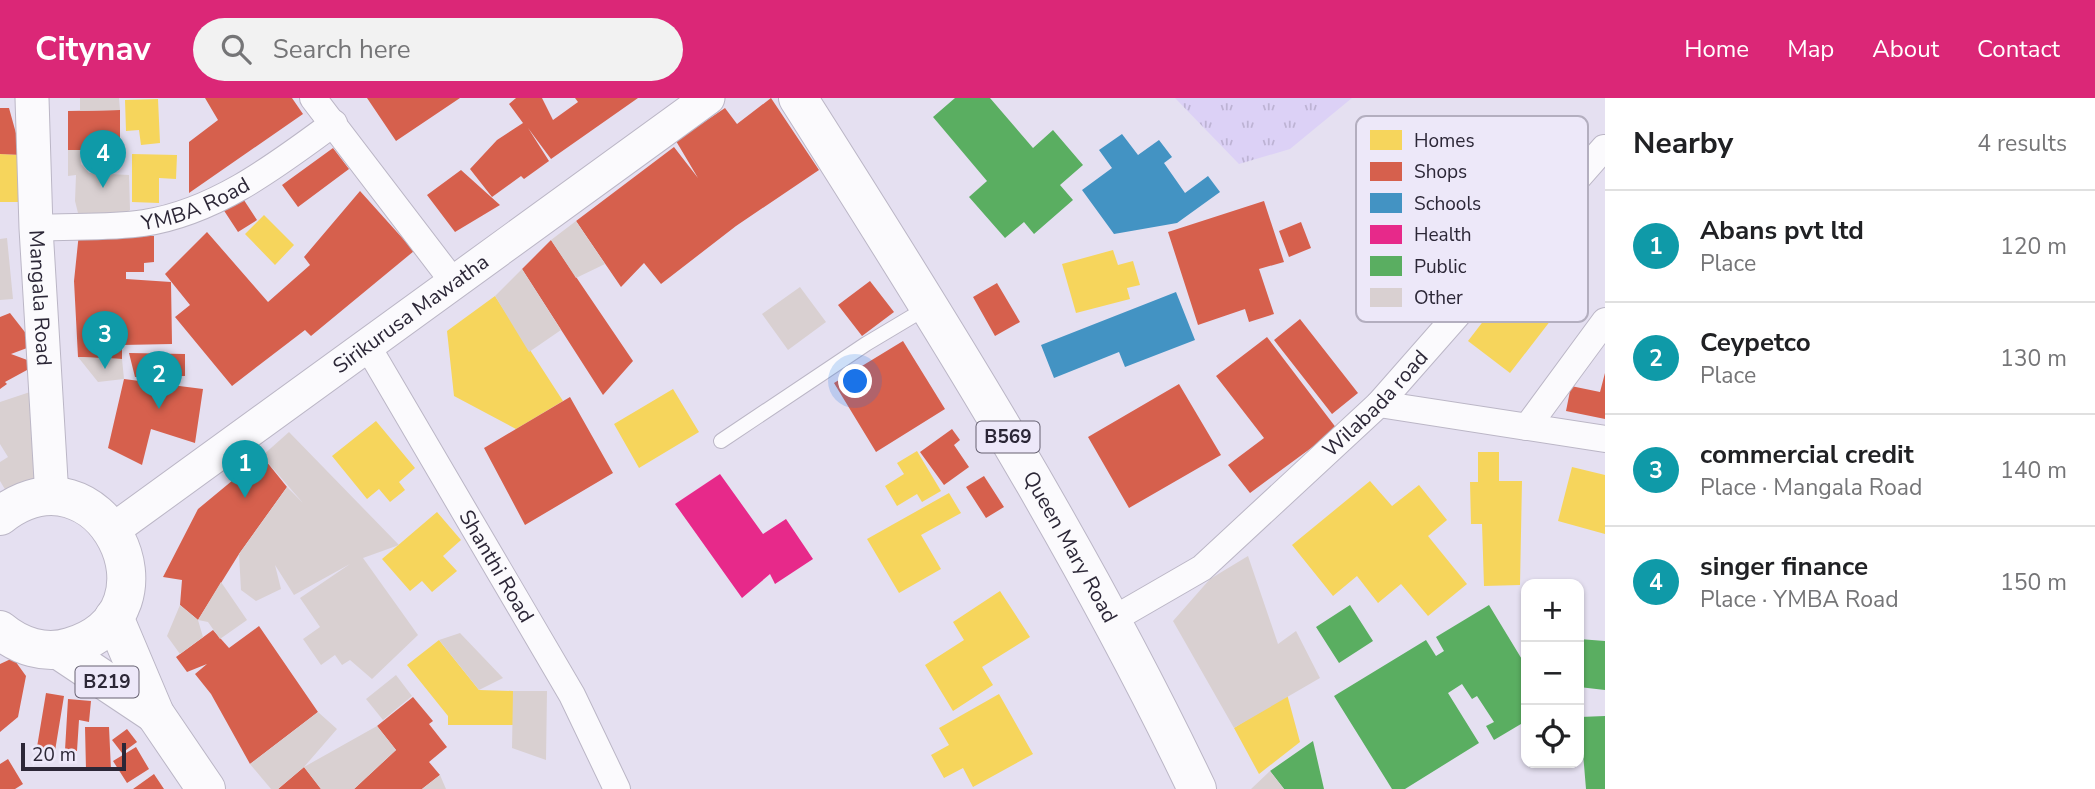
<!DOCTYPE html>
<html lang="en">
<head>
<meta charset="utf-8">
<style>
  body { margin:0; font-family:"Nunito Sans",sans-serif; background:#f2f2f2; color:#202124 }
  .controls { position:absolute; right:21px; bottom:21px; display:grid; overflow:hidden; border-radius:14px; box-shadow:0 2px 5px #0004 }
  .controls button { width:63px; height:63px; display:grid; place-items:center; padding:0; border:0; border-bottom:2px solid #e0e0e0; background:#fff; color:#202124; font:35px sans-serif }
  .scale { position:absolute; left:21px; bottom:18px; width:105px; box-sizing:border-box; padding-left:7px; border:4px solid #2c2737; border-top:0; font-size:19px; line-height:24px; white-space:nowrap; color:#2c2737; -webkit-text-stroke:5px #ede8f9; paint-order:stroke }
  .you { position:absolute; left:856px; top:284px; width:24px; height:24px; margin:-18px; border:5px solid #fff; border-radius:50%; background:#1a73e8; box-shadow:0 0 0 10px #1a73e833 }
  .badge { display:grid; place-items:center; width:46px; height:46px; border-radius:50%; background:#db2777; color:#fff; font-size:23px; font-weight:700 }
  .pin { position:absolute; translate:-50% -58px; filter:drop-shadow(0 2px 4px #0008) }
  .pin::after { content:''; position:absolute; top:37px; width:24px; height:21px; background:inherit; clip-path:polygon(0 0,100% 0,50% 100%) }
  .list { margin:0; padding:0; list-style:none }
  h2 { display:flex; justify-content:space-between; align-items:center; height:91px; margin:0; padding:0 28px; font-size:30px }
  h2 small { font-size:23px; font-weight:400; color:#757577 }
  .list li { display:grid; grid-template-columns:46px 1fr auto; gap:21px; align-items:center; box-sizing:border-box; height:112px; padding:0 28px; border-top:2px solid #e0e0e0 }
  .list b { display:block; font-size:26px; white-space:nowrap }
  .list p { margin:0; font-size:23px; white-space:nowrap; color:#757577 }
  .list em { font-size:23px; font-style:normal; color:#757577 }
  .icon { flex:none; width:38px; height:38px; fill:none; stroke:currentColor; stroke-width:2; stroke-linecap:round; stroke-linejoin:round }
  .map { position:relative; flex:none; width:1605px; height:691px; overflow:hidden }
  header { display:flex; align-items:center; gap:42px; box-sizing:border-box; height:98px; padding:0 35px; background:#db2777; color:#fff }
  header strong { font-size:33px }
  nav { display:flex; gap:38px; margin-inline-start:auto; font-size:24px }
  .search { width:490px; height:63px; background:#f2f2f2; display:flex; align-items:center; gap:18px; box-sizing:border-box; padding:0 24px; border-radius:38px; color:#757577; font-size:26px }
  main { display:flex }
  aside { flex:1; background:#fff }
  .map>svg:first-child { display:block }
</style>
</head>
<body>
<header>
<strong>Citynav</strong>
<div class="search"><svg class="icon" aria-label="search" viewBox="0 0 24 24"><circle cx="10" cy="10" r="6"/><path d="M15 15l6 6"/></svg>Search here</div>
<nav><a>Home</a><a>Map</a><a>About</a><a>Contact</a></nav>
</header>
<main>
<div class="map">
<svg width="1605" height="691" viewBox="0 0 1605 691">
  <defs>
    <pattern id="grass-tufts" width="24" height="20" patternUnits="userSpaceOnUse" patternTransform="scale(1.75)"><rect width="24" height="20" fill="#dcd1f6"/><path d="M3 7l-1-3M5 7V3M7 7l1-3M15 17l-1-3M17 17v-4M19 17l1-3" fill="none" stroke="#bdb3d4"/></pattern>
  </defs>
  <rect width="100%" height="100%" fill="#e5e0f1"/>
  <!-- grass -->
  <path fill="url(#grass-tufts)" d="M1175,0H1352L1290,51L1239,66Z"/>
  <!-- homes -->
  <path fill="#f6d55c" d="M158,1L160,45L141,47L139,32L126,33L125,2Z
    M0,56L22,57L23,104H0Z
    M132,56L177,57L176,81L159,80V105L132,104Z
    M264,117L294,147L275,167L245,136Z
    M1113,152L1118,167L1133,163L1140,187L1127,190L1130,201L1076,215L1062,166Z
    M1529,184L1561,209L1510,275L1468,243L1511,187L1521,194Z
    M495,198L563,303L516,331L454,298L447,233Z
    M673,291L699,334L639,370L614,326Z
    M376,323L415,370L399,384L405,392L390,404L379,391L367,401L332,358Z
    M917,353L941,393L922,404L917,396L897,408L885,388L904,376L897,365Z
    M1478,354H1499V383H1522L1520,487L1484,488L1482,426H1471L1470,384H1478Z
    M1572,369L1605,377V436L1558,423Z
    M1370,383L1392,408L1419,387L1447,422L1428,438L1467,486L1428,518L1401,486L1378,505L1357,478L1333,498L1292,447Z
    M949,395L961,415L921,437L941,471L899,495L867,441Z
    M437,414L461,442L443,458L457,473L432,494L422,483L410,493L382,461Z
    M1000,493L1030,539L982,569L993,587L953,613L925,567L964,542L953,524Z
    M439,542L479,592L513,593V627H448V618L407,567Z
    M999,596L1033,656L973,689L963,670L944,680L931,657L949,647L939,630Z
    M1287,596L1300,644L1259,676L1234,630Z"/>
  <!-- shops -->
  <path fill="#d6604d" d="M205,0H292L303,16L189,95V44L218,22Z
    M367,0H460L396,43Z
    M516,0H542L553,22L578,4L575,0H638L551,61L528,30L549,63L524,81L521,78L492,99L470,71L497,42L523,25L509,6Z
    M771,0L819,72L736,128L661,186L644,165L621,189L576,123L674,49L698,80L676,43L725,10L737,26Z
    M0,10H9L22,57L0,56Z
    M120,12V52H68V13Z
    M333,50L349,71L298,109L282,87Z
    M461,72L500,107L455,134L427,97Z
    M360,93L414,153L311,238L305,232L232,288L175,219L190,207L165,176L207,134L268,204L310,167L304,159Z
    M240,96L257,122L238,134L221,108Z
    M1264,103L1284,164L1259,171L1274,216L1249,224L1245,211L1198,227L1168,134Z
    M1301,124L1311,150L1289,159L1279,133Z
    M79,135L154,138V164L144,165V174H126V181L171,184L172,246L122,247V261L78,259L74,183Z
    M551,142L633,263L603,297L522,171Z
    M870,183L894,214L862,238L838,207Z
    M997,185L1020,224L995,238L973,199Z
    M10,215L35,247L11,256L38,266L5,284L7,286L0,291V219Z
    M1300,221L1358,295L1332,316L1274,242Z
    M1267,239L1337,331L1250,395L1228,367L1264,340L1216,278Z
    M903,243L945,311L876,354L834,285Z
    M129,255L185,256V278L135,279Z
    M1605,275V321L1566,313L1571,288L1600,294Z
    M124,281L203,291L195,345L151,331L142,367L108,350Z
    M1179,286L1221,357L1129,410L1088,339Z
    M570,299L613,375L525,427L484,350Z
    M952,331L960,342L954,347L969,369L944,387L920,354Z
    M262,358L287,389L239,456L198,522L180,507L182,482L163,479L198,411Z
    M984,378L1004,409L986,420L966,389Z
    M259,528L318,614L250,666L211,596L195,576L207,566L187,574L176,559L213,532L229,550Z
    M13,560L26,578L18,619L0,634V566Z
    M46,595L64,598L55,653L37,649Z
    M413,599L433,623L429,626L447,649L429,664L440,677L422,691H354L396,652L377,628Z
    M68,601L91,603L89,624L79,622L77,653L65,652Z
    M85,629H109L111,672H86Z
    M127,631L137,644L122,655L112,642Z
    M136,649L149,671L127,685L113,663Z
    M8,661L23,686L15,691H0V666Z
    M304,669L321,691H278Z
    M154,676L164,691H133Z"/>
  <!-- schools -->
  <path fill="#4393c3" d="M1122,36L1138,57L1159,42L1172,59L1164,65L1185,95L1208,78L1220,94L1177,125L1114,136L1082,92L1112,70L1099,52Z
    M1176,194L1195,242L1125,269L1119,254L1054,280L1041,247Z"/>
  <!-- health -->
  <path fill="#e7298a" d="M720,376L763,436L786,421L813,461L775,486L770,476L742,500L675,406Z"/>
  <!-- public -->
  <path fill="#5aae61" d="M955,0H990L1033,50L1053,32L1083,67L1060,87L1073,102L1034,136L1024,124L1005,140L969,99L987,83L933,19Z
    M1350,507L1373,543L1339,565L1316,529Z
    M1489,507L1526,568V623L1494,642L1486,628L1494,624L1477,598L1472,601L1462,586L1448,595L1479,645L1405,691H1392L1334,598L1426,542L1436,558L1444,553L1436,539Z
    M1579,541L1605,543V592L1579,589Z
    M1605,618V691H1586L1580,619Z
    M1313,643L1324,691H1284L1270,673Z"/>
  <!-- building -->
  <path fill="#d9d0d1" d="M80,0H119L120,12L80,13Z
    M68,52H80L81,66L89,75L129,77L130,112L111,123H80L75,103L76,77L68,78Z
    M576,123L605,166L576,180L551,142Z
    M7,140L13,201L0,202V141Z
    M522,171L561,232L529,254L495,198Z
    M800,189L826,224L788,252L762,216Z
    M78,259L122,261L124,281L98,284Z
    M36,292L43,380L9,398L0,383V364L8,359L0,346V304Z
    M289,334L399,447L363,460L418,537L372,581L350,562L342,567L335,557L321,567L303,541L320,529L300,500L350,466L294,497L275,467L281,491L256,503L241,492L239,456L287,389L303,405L262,358Z
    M1248,458L1278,546L1296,533L1320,580L1234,630L1173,523L1210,481Z
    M221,484L247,522L220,541L208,524L198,522Z
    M180,507L198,522L203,539L180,556L167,538Z
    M460,535L503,580L479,592L439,542Z
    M396,577L412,598L383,622L366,601Z
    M513,593H547L546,662L512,650Z
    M318,614L337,631L304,669L278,691H271L250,666Z
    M377,628L396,652L354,691H321L304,669Z
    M1270,673L1284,691H1251Z
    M440,677L446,691H422Z"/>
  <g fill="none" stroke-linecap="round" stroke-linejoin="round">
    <!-- service casing -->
    <g stroke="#bbb6c6" stroke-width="16">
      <path id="service" d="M721,343L866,246L928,209"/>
    </g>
    <!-- minor casing -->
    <g stroke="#bbb6c6" stroke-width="28">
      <g id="minor">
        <path d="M313,0L455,186"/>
        <path id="s1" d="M36,130C71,128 109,130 144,125C216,114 277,67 334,25"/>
        <path id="s2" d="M368,249L572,597L617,691"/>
        <path d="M1379,306L1605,341"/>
        <path d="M1527,329L1605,223"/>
        <path id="s3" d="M1112,522L1202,470L1379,306L1604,50"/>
      </g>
    </g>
    <!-- tertiary casing -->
    <g stroke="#bbb6c6" stroke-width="35">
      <g id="tertiary">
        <path id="s4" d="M32,0L36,130L52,399"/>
        <path id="s5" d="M113,432L708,0"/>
      </g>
    </g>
    <!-- primary casing -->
    <g stroke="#bbb6c6" stroke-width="40">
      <g id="primary">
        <path id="s6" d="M798,0C941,225 1082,450 1197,691"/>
        <path d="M0,418C99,340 188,514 70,549C45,557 19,548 0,532"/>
        <path d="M114,519L155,616L206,691"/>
        <path d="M59,552L155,616"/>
      </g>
    </g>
    <!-- service -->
    <use href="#service" stroke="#fbfafd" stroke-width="14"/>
    <!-- minor -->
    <use href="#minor" stroke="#fbfafd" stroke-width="26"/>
    <!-- tertiary -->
    <use href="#tertiary" stroke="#fbfafd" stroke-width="33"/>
    <!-- primary -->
    <use href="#primary" stroke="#fbfafd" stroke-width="38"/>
  </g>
  <g text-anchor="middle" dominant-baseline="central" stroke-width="7" stroke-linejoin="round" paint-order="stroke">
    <!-- shield labels -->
    <g fill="#ede8f9" stroke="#666171" stroke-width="2">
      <rect x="976.5" y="323.5" width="63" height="31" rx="5"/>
      <rect x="75.5" y="568.5" width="63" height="31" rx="5"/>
    </g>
    <g font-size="19" font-weight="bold" fill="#2c2737">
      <text x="1008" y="339">B569</text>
      <text x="107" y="584">B219</text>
    </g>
    <!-- street labels -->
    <g font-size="21" fill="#2c2737" stroke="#ede8f9">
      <text stroke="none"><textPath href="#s1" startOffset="163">YMBA Road</textPath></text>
      <text stroke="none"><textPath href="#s4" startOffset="200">Mangala Road</textPath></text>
      <text stroke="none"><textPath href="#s5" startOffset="368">Sirikurusa Mawatha</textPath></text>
      <text stroke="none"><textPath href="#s3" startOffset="343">Wilabada road</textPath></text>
      <text stroke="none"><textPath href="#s6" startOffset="525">Queen Mary Road</textPath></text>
      <text stroke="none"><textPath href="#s2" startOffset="254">Shanthi Road</textPath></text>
    </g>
  </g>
  <!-- legend -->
  <rect x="1356" y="18" width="232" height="206" rx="10" fill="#ede8f9" stroke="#b3aebf" stroke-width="2"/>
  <rect x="1370" y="32" width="32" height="20" fill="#f6d55c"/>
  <rect x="1370" y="64" width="32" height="19" fill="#d6604d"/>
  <rect x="1370" y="95" width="32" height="20" fill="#4393c3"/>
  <rect x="1370" y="127" width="32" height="19" fill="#e7298a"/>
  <rect x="1370" y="158" width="32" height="20" fill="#5aae61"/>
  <rect x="1370" y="190" width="32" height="19" fill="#d9d0d1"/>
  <g font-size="19" fill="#2c2737">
    <text x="1414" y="49">Homes</text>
    <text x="1414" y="80">Shops</text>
    <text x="1414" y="112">Schools</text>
    <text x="1414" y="143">Health</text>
    <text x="1414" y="175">Public</text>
    <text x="1414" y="206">Other</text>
  </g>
</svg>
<div class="controls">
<button>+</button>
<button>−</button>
<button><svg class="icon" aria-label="locate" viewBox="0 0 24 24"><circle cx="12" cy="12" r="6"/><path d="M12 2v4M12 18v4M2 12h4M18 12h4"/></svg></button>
</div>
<div class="scale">20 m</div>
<div class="you"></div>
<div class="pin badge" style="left:245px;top:400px;background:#0f9aa8">1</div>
<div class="pin badge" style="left:159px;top:311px;background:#0f9aa8">2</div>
<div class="pin badge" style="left:105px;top:271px;background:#0f9aa8">3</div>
<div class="pin badge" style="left:103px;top:90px;background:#0f9aa8">4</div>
</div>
<aside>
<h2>Nearby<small>4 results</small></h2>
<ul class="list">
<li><span class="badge" style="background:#0f9aa8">1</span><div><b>Abans pvt ltd</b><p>Place</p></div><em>120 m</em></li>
<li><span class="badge" style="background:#0f9aa8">2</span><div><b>Ceypetco</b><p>Place</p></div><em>130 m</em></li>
<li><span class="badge" style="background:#0f9aa8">3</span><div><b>commercial credit</b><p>Place · Mangala Road</p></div><em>140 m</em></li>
<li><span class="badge" style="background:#0f9aa8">4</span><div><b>singer finance</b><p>Place · YMBA Road</p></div><em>150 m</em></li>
</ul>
</aside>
</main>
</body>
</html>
